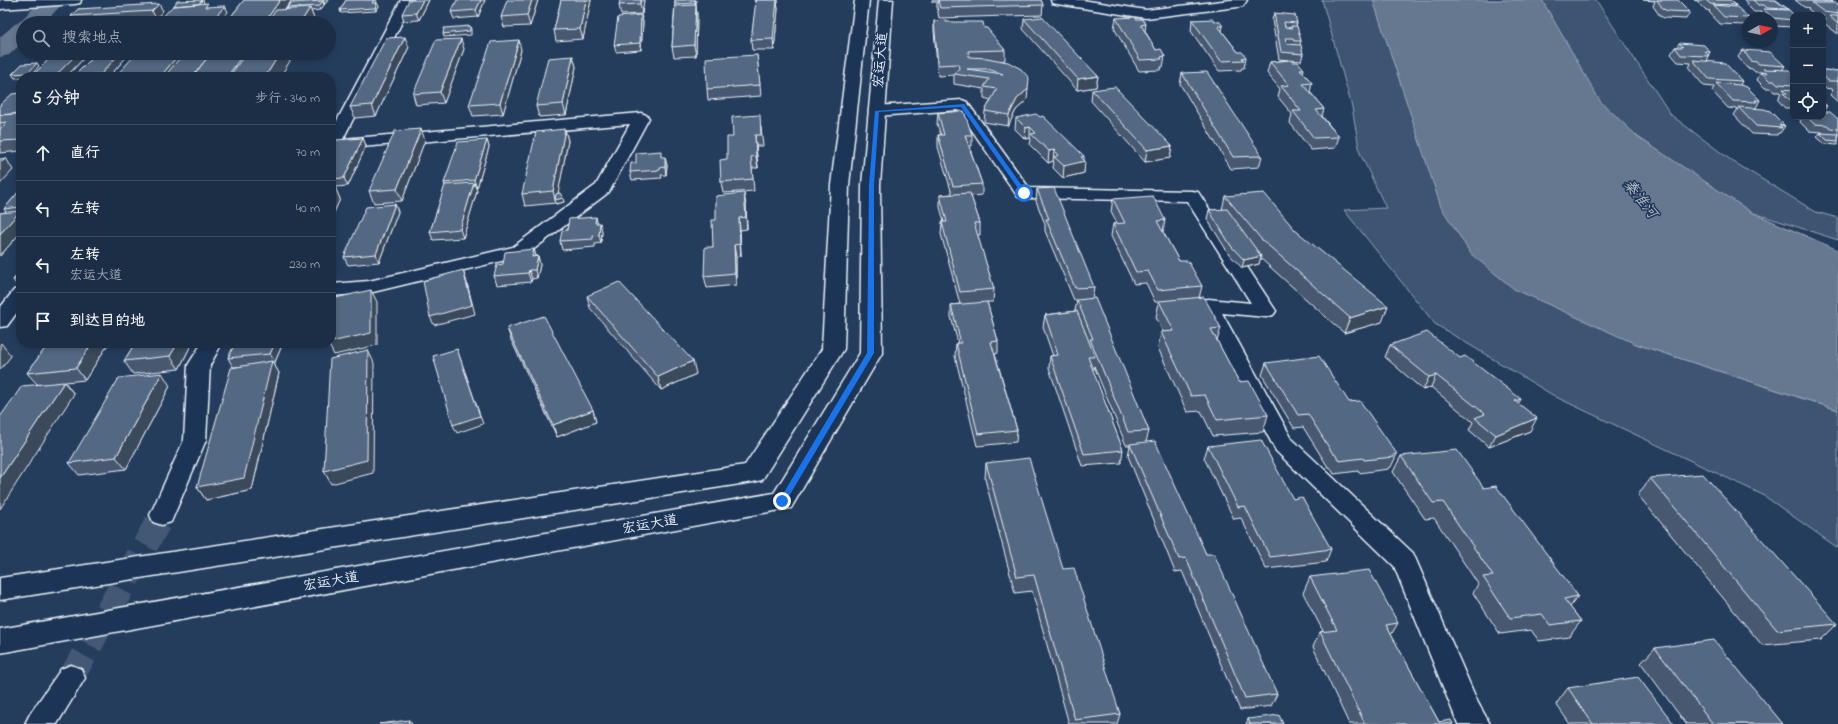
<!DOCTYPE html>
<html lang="zh">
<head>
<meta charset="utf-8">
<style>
  body { margin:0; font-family:"Indie Flower","LXGW WenKai TC",sans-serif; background:#293a51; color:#f1f3f6 }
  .controls { position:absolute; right:12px; top:12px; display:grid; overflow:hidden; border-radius:8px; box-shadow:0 2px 6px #0003 }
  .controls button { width:36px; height:36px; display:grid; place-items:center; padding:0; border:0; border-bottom:1px solid #3a4a5f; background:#1c2e46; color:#f1f3f6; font:20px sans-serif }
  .compass { position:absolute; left:1742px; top:12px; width:36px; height:36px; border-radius:50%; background:#1c2e46; box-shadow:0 2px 6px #0003; rotate:81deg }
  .stop { position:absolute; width:12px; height:12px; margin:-9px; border:3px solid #1a73e8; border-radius:50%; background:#fff }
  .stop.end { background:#1a73e8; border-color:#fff; box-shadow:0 1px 4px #0008 }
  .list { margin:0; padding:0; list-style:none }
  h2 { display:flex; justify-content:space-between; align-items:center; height:52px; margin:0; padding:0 16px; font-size:17px }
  h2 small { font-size:13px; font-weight:400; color:#a0a8b3 }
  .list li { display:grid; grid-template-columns:26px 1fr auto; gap:12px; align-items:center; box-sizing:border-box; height:56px; padding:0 16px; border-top:1px solid #3a4a5f }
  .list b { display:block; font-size:15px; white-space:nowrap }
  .list p { margin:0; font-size:13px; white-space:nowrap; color:#a0a8b3 }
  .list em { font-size:13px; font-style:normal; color:#a0a8b3 }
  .icon { flex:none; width:22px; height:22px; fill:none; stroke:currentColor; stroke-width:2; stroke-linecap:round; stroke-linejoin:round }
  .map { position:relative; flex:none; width:1838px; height:724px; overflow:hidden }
  .search { position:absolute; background:#1c2e46; box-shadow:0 2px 6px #0003; left:16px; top:16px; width:320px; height:44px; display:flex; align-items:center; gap:10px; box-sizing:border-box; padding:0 14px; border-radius:22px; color:#a0a8b3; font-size:15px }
  .panel { position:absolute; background:#1c2e46; box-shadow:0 2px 6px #0003; left:16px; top:72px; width:320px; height:276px; border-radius:16px }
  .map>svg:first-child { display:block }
</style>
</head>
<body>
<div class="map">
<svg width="1838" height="724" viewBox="0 0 1838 724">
  <rect width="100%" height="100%" fill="#253d5d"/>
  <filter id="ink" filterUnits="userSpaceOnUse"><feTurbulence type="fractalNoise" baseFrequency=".025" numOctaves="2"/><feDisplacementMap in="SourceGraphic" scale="8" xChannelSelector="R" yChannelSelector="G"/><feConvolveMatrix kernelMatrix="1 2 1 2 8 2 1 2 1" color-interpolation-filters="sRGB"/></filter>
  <g filter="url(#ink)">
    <!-- green -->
    <path fill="#3e5472" stroke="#93a2b5" d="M1322,0H1596L1671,115L1732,161L1816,212L1838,218V240L1751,212L1636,344L1838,410V548L1763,495L1556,397L1435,324L1344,210L1386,208L1360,153L1352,107Z"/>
    <!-- water -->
    <path fill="#657890" stroke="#99a8ba" d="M1373,0H1542L1600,101L1638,137L1751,212L1838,250V410L1636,344L1514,289L1471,254L1441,207Z"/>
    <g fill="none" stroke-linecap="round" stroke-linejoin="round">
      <!-- river -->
      <path fill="#657890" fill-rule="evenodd" d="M42,0H66L44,23H23V42L9,55L0,57V37L15,24L18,23Z"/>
      <!-- minor-tunnel -->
      <path stroke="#425874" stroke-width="26" stroke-dasharray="26 12" stroke-linecap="butt" d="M71,678L162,515"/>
      <!-- minor casing -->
      <g stroke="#e8f1f8" stroke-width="3">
        <path id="minor" d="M17,0H81L80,3L75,4L0,9V1Z
          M401,0H413L343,139L641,113L646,115L649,118L609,192L526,255L369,293L331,296V284L369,281L513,247L596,185L630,124L338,149L331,152V132Z
          M1051,0H1082L1146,10L1231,0H1247L1243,6L1238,7L1146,18L1057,4L1052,3Z
          M962,100L967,102L1029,188L1192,191L1198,192L1276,311L1273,315L1266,317L1222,313L1292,439L1413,553L1478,703L1490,724H1458L1394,566L1276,451L1198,305L1201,301L1208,299L1251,303L1187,201L1024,198L1018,197L958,110L877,116L872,114L869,111L872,108L877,106Z
          M21,288V307L7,326L0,327V308L14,290Z
          M202,343H222L210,365L206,440L174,515L171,522L162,525L153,522L150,515L184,440L188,365Z
          M71,665L81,669L85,678L57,724H25L30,714L61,669Z"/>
      </g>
      <!-- tertiary casing -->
      <g stroke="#e8f1f8" stroke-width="3">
        <path id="tertiary" d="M0,0H13L5,8L0,9Z"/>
      </g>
      <!-- secondary casing -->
      <g stroke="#e8f1f8" stroke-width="3">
        <path id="secondary" d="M855,0H869L849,185L844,349L762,480L753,482L0,600V578L745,465L822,349L831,185Z
          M879,0H893L880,185L882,353L791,508L0,653V629L774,493L860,353L862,185Z"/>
      </g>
      <!-- minor -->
      <use href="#minor" fill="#1d3557" fill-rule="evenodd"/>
      <!-- tertiary -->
      <use href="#tertiary" fill="#1d3557" fill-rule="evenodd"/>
      <!-- secondary -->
      <use href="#secondary" fill="#1d3557" fill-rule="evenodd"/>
    </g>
    <!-- wall -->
    <path fill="#475970" stroke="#e8f1f8" d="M244,0H292L285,10L288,9L287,8L294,3L292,0H328L320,10L311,11L315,21L314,23H226Z
      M346,0H376L377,2L376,3L379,6L376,11L341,13L340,10Z
      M429,0L419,20L404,21L402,14Z
      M485,0L478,17L454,19L451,12Z
      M538,0L530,26L504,27L501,17Z
      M561,0H591L583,39L556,41L554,30Z
      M644,0L642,14L621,15L619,5Z
      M675,0H696V6L697,15L696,56L674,57L672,47Z
      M754,0H778V3H777L778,9L774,50H752L751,40L756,5Z
      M932,0H1041L1043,5L1042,15L939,18L937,7V2H932Z
      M1643,0H1672L1690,12L1686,19L1664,18L1660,16L1653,6L1655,1Z
      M1694,0H1730L1736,5L1735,7L1748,18V19L1745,25L1720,24L1709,12L1710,11L1706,10L1698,2V1Z
      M1744,0H1776L1788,9V10L1793,15V27L1772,26V18H1761L1759,16L1761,12H1754L1747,5L1748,3Z
      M1795,0H1833L1832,3L1838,4V34L1824,23L1826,20H1823V15H1815L1808,9L1809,8L1804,7Z
      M78,9L163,11L156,18L75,23L71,16Z
      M1274,13L1297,23L1296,26L1301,41L1300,45L1303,54L1301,61L1290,60L1292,62L1304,69L1303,73L1312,83L1310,92L1324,109L1322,116L1339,137L1335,148L1311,150L1290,123L1292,114L1278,97L1280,89L1267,73L1270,62L1288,60L1279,59L1272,20Z
      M641,15L643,22L641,50L616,52L614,45Z
      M1116,18L1136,19L1146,24L1145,31L1156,50L1165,56L1163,67H1161L1160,70L1139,71L1114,28Z
      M1024,19L1098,76L1096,87L1077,90L1023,29Z
      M1192,20L1214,21L1223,26L1222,31L1238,52L1246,57L1244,68H1242L1241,70L1219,71L1191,31Z
      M934,21L984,28L1005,50V60L1000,61L1027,100L1016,110L1008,126L984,122L985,111L991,100L984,98V89L954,84V75L938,76L934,31Z
      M1679,43L1710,52L1708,56H1709L1707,61L1742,81L1740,85L1760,100L1756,108H1754L1785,126L1780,133H1778L1777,135L1752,134L1734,115L1738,109L1728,108L1712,91L1714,87L1704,86L1689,68L1691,63L1678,62L1671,54L1675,47H1677Z
      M409,47L376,116L355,118L350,107Z
      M464,49L444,103L416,105L413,94Z
      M521,50L503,114L473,116L469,105Z
      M1743,50L1785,66L1782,70L1793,74V110L1792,108H1785L1778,100L1780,98L1779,97L1781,92H1774L1771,88H1765L1757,80L1761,72H1755L1752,69L1747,68L1738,57Z
      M38,53H127L128,55L109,77H76L75,75L95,55L83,56L84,58L66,77H31L50,58L42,59Z
      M757,55L761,96L708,100L707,89Z
      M573,56L576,67L566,115L539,117L536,106Z
      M1823,70L1838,71V102L1830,95L1833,90L1832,89L1824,88L1823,87Z
      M1182,73L1262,156L1259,167L1231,169L1180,84Z
      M1092,90L1172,146L1170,158L1145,162L1091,101Z
      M21,93V151L0,153V105Z
      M1823,103L1827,106L1823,112L1838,119V145L1825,144L1817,137L1820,133H1823L1822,132L1809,131L1800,122L1801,120L1799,118L1800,117H1823Z
      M938,113L972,135V146H969L982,184V195L971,196L980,223V235H977L994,289L993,302H987L998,341V353L995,354L1017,430L1016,442L977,446L955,356L956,343H958L951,317V305L960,304L941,234L942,222H944L940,207V195L952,194L938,147V135H941L937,124Z
      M1016,118L1084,160V173L1063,178L1053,168L1054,162L1053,161L1048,163L1030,145L1031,139L1030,138L1025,139L1015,129Z
      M761,126L763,146H756L758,168H752L754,191L723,193L721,182L733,137Z
      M565,129L568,141L558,193L563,198L564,202L556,204V203L525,206L522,194Z
      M363,138L366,146L348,186L335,187L340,199L331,219V150Z
      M425,140L402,201L374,203L369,191Z
      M487,140L489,147L477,188H476L477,191L463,238L433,240L430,232L445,186L444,183Z
      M662,157L667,165L666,175H661L662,178L632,180L630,172L636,163Z
      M21,189V232L0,256V213L6,212L4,209Z
      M1037,189L1094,287L1092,299L1149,431L1146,442L1206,554L1277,694L1271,706L1240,710L1182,571L1175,572L1128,456L1130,445H1126L1094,366V369H1092L1123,450L1121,463L1082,466L1049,368L1050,356H1053L1043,327L1045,315L1075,311L1077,300H1074L1045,231V224L1036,201Z
      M1225,196L1295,230L1382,322L1344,333L1260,258L1259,264L1242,268L1229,254L1207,219L1209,210H1222Z
      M1113,199L1165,220L1163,232L1179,261L1202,286L1199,298L1221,328L1217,341L1239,382L1268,415L1263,432L1213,436L1201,411L1187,412L1158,348L1161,332H1163L1156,317L1159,302H1155L1146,283L1134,284L1111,236L1113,224L1117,223L1111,211Z
      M395,204L398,212L379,262L348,265L344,257Z
      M746,205L747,229L740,230L741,256L736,257V285L707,288L704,276L713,247L716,220Z
      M597,223L602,231L601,243L595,244V247L562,250L560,241L567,230Z
      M534,249L536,256H538L540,265L537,278L532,279L531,282L497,285L494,276L503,264Z
      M21,270V291L13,280Z
      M587,296L696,374L661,390L590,308Z
      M507,328L593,410L596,422L557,437L511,340Z
      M49,343H109L85,380L65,382L74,394L37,384L27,373Z
      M135,343H192L179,369L133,374L124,361Z
      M235,343H283L275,362L273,363L279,373L252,490L206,500L197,487L245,366L233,367L228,358Z
      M1390,345L1518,403L1530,431L1489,447L1469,430L1473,422L1431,387L1423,390L1385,357Z
      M1266,363L1349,402L1397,454L1391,467H1389L1388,469L1359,473L1358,471L1334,474L1330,467H1328L1303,427L1294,428L1262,375Z
      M170,386L126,469L79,475L69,463Z
      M1208,446L1293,499L1331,549L1326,562L1266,569L1241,518L1234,519L1204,458Z
      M1401,456L1484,488L1578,596L1570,607L1581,621L1569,637L1539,641L1531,630L1500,634L1473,593L1478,584L1434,518L1425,519L1393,472Z
      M986,463L1063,569L1120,714L1117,724H1069L1032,591L1015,593L985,479Z
      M1650,478L1837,624L1821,640L1762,645L1638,495Z
      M1310,577L1398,623L1391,635L1439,722L1453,724H1349L1313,647L1320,632L1323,631L1303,593Z
      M1655,648L1783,724H1686L1641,663Z
      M1568,688L1674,724H1570L1556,704Z
      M1248,719L1283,724H1246Z"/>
    <!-- shaded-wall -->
    <path fill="#3a485b" stroke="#e8f1f8" d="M203,0L204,3L198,10L196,7Z
      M280,0H292L275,23H264Z
      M323,0H328L325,4Z
      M374,0H376L377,2L373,7L372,3Z
      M423,0H429L419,20L416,13Z
      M481,0H485L478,17L476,10Z
      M532,0H538L530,26L527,15Z
      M586,0H591L583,39L580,29Z
      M641,0H644L642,14L640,4Z
      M695,0H696V6L697,15L696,56L694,45L696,9Z
      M755,0H778V3H777L778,9L774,50L773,39L756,5Z
      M323,1L324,5L320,10L319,6Z
      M377,3L379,6L376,11L375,8Z
      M159,4L163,11L156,18L152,11Z
      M225,6L228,12L219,23H210Z
      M310,8L315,21L314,23H300Z
      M641,15L643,22L641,50L640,43Z
      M470,26L471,29V35L444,37L443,34Z
      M405,37L409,47L376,116L372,105Z
      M461,39L464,49L444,103L440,92Z
      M519,40L521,50L503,114L500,103Z
      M78,53H82L84,58L66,77H54Z
      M120,53H127L128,55L109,77H103L101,74Z
      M180,53H193L179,77H160Z
      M244,53H259L243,77H227Z
      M280,53H295L280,77H265Z
      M573,56L576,67L566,115L563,104Z
      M37,63L39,66L30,77L15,78L12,74Z
      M1098,76L1096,87L1077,90L1078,79Z
      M1028,89L1027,100L1016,110L1008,126L1009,115L1017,99Z
      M21,109V122L13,117Z
      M1030,127V138L1025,139L1026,128Z
      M421,129L425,140L402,201L397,189Z
      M565,129L568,141L557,199L563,198L564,202L556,204L553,191Z
      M755,135L758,168L756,156Z
      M363,138L366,146L348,186L344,178Z
      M487,140L489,147L477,188L474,180Z
      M1172,146L1170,158L1145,162L1147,150Z
      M1054,150L1053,161L1048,163L1049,151Z
      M1084,156V162L1085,161L1084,173L1063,178L1064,166L1081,157Z
      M665,157L667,165L666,175L665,167Z
      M6,158L13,170L0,184V164Z
      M474,183L477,191L463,238L460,229Z
      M335,187L340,199L331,219V195Z
      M744,193L746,205L747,229Z
      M395,204L398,212L379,262L376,254Z
      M20,211L21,212V232L0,256V234Z
      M596,217L598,225L595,223Z
      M739,218L740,230L741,256L740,244Z
      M600,223L602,231L601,243L599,235Z
      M734,245L736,257V285L735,273Z
      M534,249L536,257H532Z
      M538,256L540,265L537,278L535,270Z
      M1261,256L1259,264L1242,268L1244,260Z
      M463,270L466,279L475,314L434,325L430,317Z
      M529,270L532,279L531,282L528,273Z
      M371,290L377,302V345L334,355L328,343H331V342Z
      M1388,306L1382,322L1344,333L1350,318Z
      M1,343L11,356L0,370V345Z
      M92,343H109L85,380L76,368Z
      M178,343H192L179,369L170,356Z
      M275,343H283L275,362L270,354Z
      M457,349L483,424L457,433L453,425Z
      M368,350L374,363L373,473L331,484L324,471Z
      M272,361L279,373L252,490L206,500L197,487Z
      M693,361L696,374L661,390L658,377Z
      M162,373L170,386L126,469L116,457Z
      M1436,375L1431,387L1423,390L1429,377Z
      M64,382L74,394L0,509V478Z
      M1521,399L1514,412L1515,401Z
      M593,410L596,422L557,437L553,425Z
      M1537,418L1530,431L1489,447L1496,435Z
      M409,720L412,724H408Z"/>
    <!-- building -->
    <path fill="#536782" stroke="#e8f1f8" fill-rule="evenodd" d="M202,0L199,4L174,6L177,1Z
      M244,0H280L264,23H226Z
      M346,0H374L372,3H377L375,8L340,10Z
      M409,0H423L416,13L402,14Z
      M457,0H481L476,10L451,12Z
      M507,0H532L527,15L501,17Z
      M561,0H586L580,29L554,30Z
      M620,0H641L640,4L619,5Z
      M675,0H695V3L675,4Z
      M756,0H777L773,39L751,40Z
      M938,0H1041L1043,5L940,8Z
      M1657,0H1678L1690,12L1668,11L1663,9Z
      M1706,0H1730L1736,5L1710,4Z
      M1753,0H1775L1788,9L1767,8L1764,5H1758Z
      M1808,0H1830L1832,2L1808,1Z
      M323,1L319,6L287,8L291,3Z
      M208,3L205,7L225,6L210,23H157L173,6Z
      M1812,3H1836L1838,4V14L1824,12Z
      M159,4L152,11L71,16L78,9Z
      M696,5L694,45L672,47L675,6Z
      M1713,5L1737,7L1749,18L1724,17Z
      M310,8L300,23H267L276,10Z
      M1763,9L1789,10L1794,15H1793V20L1773,18Z
      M1274,13L1295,15L1297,23L1284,22L1285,27L1292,28L1291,26H1297L1301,41H1294L1293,38H1285L1287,44L1301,45L1303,54L1281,52Z
      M641,15L640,43L614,45L618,17Z
      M1829,16H1838V24Z
      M1042,17L1098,76L1078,79L1024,19Z
      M1135,17L1136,19H1142L1146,24L1141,25L1156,50L1161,49L1165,56L1161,57L1162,59L1140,60L1116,18Z
      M1213,19L1214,21H1219L1223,26H1218L1238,52H1242L1246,57L1242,58L1244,60L1221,61L1192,20Z
      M946,20V22H983L984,28H987L1005,50L968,51L969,57L987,58L1008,62L1021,69L1029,78L1028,89L1017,99L1009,115L985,111L997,89L984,87L989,79L954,74L959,68L958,64L938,65L934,21ZM967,69H988L1003,74Z
      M470,26V31L443,34L444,28Z
      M405,37L372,105L350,107L386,38Z
      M461,39L440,92L413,94L436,40Z
      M519,40L500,103L469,105L491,42Z
      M1679,43L1704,45L1710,52L1705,51L1709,56L1681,55L1675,47H1683Z
      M1743,50L1770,52L1785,66L1759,64L1756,62L1751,61Z
      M55,53H78L54,77H31Z
      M97,53H120L101,74L75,75Z
      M144,53H180L160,77H115L134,56L142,55Z
      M184,53H211L193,76L164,77Z
      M211,53H244L227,77H186L193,76Z
      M246,53H280L265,77H229Z
      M757,55L760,85L707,89L706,58Z
      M573,56L563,104L536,106L548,58Z
      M1290,60L1292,62H1298L1304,69H1300L1312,83L1303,84L1324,109L1316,110L1339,137L1314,138L1293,111H1301L1281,86L1289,85L1270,62Z
      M1693,60L1725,63L1742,81L1709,79Z
      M37,63L28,73L12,74L22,64Z
      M1763,69L1789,70L1793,74V85L1778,84L1775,81H1770L1761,72L1767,73Z
      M1823,70L1838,71V82L1837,81H1828L1823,75Z
      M1207,72L1262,156L1233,157L1182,73Z
      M1716,83L1740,85L1747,87L1760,100H1755L1757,102L1733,101Z
      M1115,87L1172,146L1147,150L1092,90Z
      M1783,89L1793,90V101L1790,100L1783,93H1787Z
      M21,93V109L16,114L0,115V105L12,94Z
      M1823,103L1827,106H1823Z
      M1738,107L1764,109L1770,111L1785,126L1779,125L1782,128L1756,126Z
      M964,111L972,135H965L982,184L953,186L938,135H944L938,113Z
      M1823,112H1830L1838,119V129L1831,128L1827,125L1814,124L1807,117H1823Z
      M21,113V140L0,141V129L7,122L0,123V115Z
      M1036,114L1040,117L1043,116L1084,156L1081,157L1085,161L1064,166L1054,157L1059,155L1054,150L1049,151L1031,134L1036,133L1030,127L1026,128L1016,118Z
      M760,115L761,135H755L756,156L751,157L753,179L721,182L720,160L727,159V137H733L732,117Z
      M421,129L397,189L369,191L395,131Z
      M565,129L553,191L522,194L536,132Z
      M1820,133L1838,134V141L1827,140Z
      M363,138L344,178L331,179V150L336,140Z
      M487,140L474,180L444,183L458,142Z
      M661,151V157H665V167L660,168V170L630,172L631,163H636V153Z
      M6,158L0,164V159Z
      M474,183L460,229L430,232L445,185Z
      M331,187H335L331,195Z
      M1054,188L1094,287L1075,288L1046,219H1049L1037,189Z
      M21,189V207L4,209Z
      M560,193L563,198L555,200L556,194Z
      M744,193L746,217L739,218L740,244L734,245L735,273L704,276L705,247H713L712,220H716V196Z
      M970,193L980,223H974L994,289L960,292L942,222H947L940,195Z
      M1264,193L1295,230L1388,306L1350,318L1261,239L1225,196Z
      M1153,196L1165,220L1157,221L1179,261H1188L1202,286L1158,290L1148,271L1136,272L1113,224L1125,223L1113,199Z
      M395,204L376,254L344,257L366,207Z
      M1227,209L1261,256L1244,260L1231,246L1209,210Z
      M20,211L0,234V213Z
      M596,217L595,223H600L599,235L593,236V239L560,241L562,231L567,230L569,219Z
      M534,249L532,257L538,256L535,270H529L528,273L494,276L497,265L503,264L505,252Z
      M21,270V279L13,280Z
      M463,270L472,305L430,317L423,281Z
      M619,282L693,361L658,377L587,296Z
      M371,290V333L331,342V299Z
      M1204,297L1221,328L1211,329L1239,382L1249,381L1268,415L1217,420L1205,395L1191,396L1161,332L1174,331L1159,301Z
      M1095,298L1149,431L1128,432L1090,339H1093L1077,300Z
      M987,302L998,341L991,342L1017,430L978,434L956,343H961L951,305Z
      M1077,311L1095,357H1088L1123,450L1084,454L1050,356L1058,355L1045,315Z
      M544,316L593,410L553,425L507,328Z
      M1427,332L1460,358L1465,356L1521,399L1515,401L1537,418L1496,435L1475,418L1485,414L1436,375L1429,377L1390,345Z
      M49,343H92L76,368L27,373Z
      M135,343H178L170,356L124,361Z
      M235,343H275L270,354L228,358Z
      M457,349L480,416L453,425L433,356Z
      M368,350L367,460L324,471L330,359Z
      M1319,356L1349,402L1360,401L1397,454L1393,455L1394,457L1364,460L1363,458L1339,461L1335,454H1333L1308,414L1298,415L1266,363Z
      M272,361L244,478L197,487L231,368Z
      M162,373L116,457L69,463L119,378Z
      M64,382L0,478V417L22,386Z
      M1261,440L1293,499L1302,497L1331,549L1270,557L1245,506L1238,507L1208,446Z
      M1155,441L1206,554H1214L1277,694L1245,698L1186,558L1179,559L1130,444Z
      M1457,450L1484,488L1496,486L1578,596L1564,599L1581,621L1550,625L1542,614L1510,618L1483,577L1493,576L1443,502L1433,503L1401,456Z
      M1029,458L1063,569L1074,568L1120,714L1075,720L1034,575L1017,577L986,463Z
      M1703,474L1837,624L1777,630L1650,478Z
      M1369,570L1398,623L1386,625L1439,722L1451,720L1453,724H1365L1320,632L1337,630L1310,577Z
      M1714,640L1783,724H1713L1655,648Z
      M1638,677L1674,724H1593L1568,688Z
      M1279,715L1283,724H1250L1248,719Z
      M409,720L408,724H379Z"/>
  </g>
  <!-- route -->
  <path fill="#1a73e8" d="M964,104L1027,193L1022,194L961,107L879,112L874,185V353L785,503H780V499L867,353L869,185L875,111Z"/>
  <g text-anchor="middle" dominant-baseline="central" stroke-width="3" stroke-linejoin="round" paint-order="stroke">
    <!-- street labels -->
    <g font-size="14" fill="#e8f1f8" stroke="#1d3557">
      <text transform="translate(881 60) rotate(-86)">宏运大道</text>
      <text transform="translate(650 525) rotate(-10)">宏运大道</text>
      <text transform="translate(331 582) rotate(-10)">宏运大道</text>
    </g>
    <!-- water labels -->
    <g font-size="15" font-style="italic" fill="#b4c1ce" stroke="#1d3557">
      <text transform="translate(1640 199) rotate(52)">秦淮河</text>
    </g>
  </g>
</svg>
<div class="controls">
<button>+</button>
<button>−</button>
<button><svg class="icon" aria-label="locate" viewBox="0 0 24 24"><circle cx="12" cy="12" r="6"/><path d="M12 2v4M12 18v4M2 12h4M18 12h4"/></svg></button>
</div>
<svg class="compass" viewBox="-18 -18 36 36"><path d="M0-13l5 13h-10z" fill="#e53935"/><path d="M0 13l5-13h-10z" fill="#a0a8b3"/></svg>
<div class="stop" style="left:1024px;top:193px"></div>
<div class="stop end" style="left:782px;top:501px"></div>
<div class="search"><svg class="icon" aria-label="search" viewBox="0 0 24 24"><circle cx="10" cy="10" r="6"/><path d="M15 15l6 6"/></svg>搜索地点</div>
<section class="panel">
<h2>5 分钟<small>步行 · 340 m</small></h2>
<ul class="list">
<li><svg class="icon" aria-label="ahead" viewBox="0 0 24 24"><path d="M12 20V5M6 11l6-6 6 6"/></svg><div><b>直行</b></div><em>70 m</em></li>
<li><svg class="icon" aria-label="left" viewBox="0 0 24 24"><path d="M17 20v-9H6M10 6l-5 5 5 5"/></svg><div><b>左转</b></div><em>40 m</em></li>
<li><svg class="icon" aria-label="left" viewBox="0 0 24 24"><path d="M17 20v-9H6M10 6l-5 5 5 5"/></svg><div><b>左转</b><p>宏运大道</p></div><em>230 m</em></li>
<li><svg class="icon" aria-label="arrive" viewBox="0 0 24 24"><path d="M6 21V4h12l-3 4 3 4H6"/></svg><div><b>到达目的地</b></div></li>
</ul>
</section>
</div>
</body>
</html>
